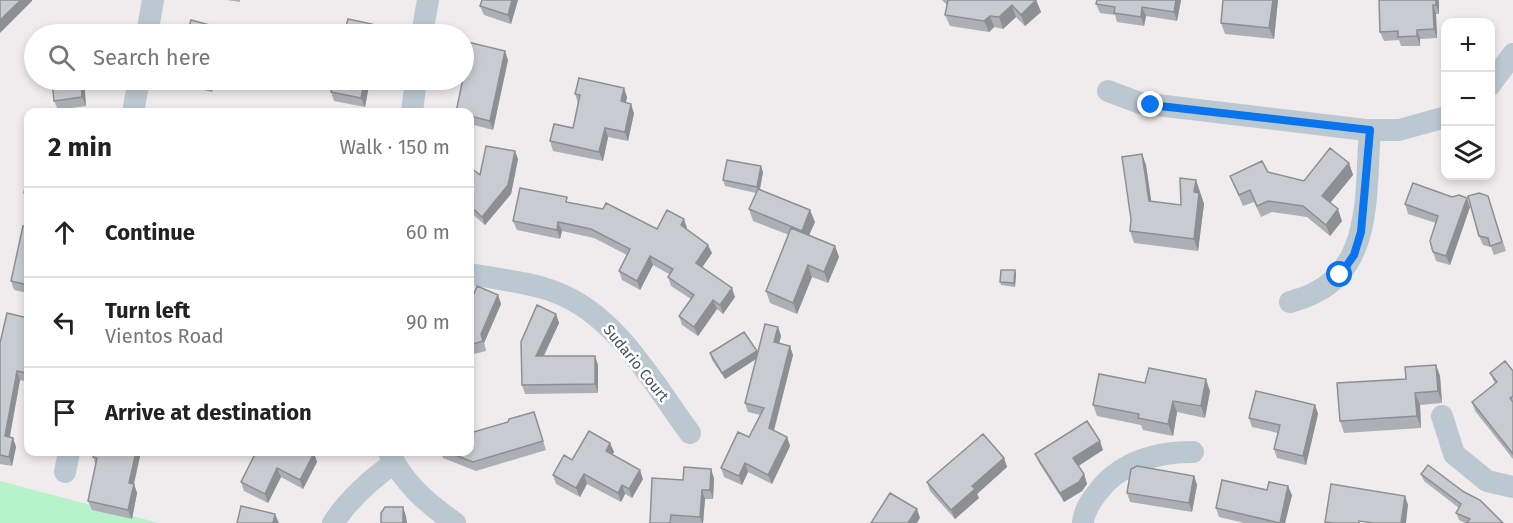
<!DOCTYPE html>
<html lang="en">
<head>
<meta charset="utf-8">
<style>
  body { margin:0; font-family:"Fira Sans",sans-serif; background:#f6f6f6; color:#222 }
  .controls { position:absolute; right:18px; top:18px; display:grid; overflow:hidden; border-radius:12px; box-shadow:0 3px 9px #0003 }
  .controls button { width:54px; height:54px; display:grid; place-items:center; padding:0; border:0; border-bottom:2px solid #e0e0e0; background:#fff; color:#222; font:30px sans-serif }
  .stop { position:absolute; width:18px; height:18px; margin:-14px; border:4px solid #0874ee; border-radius:50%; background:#fff }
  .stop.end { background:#0874ee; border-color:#fff; box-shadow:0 2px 6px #0008 }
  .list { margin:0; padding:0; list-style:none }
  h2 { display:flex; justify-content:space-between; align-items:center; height:78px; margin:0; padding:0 24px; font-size:26px }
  h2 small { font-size:20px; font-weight:400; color:#767676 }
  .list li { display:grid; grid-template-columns:39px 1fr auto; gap:18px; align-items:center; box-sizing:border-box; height:90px; padding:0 24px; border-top:2px solid #e0e0e0 }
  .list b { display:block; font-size:22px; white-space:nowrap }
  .list p { margin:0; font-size:20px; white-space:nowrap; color:#767676 }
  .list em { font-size:20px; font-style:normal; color:#767676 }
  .icon { flex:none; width:33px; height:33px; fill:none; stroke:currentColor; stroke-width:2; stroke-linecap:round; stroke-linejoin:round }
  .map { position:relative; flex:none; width:1513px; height:523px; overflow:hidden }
  .search { position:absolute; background:#fff; box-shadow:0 3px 9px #0003; left:24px; top:24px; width:450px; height:66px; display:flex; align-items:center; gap:15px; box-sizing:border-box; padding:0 21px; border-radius:33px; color:#767676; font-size:22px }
  .panel { position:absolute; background:#fff; box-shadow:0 3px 9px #0003; left:24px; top:108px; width:450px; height:348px; border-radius:12px }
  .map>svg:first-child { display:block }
</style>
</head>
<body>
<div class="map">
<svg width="1513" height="523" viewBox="0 0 1513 523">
  <rect width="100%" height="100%" fill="#f0eced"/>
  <!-- green -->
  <path fill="#b6f3cb" d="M0,481L159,523H0Z"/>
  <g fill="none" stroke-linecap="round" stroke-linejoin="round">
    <!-- minor -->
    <path stroke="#bcc8d1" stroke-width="22" d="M147,34L153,0
      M422,34L428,0
      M1490,85L1513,54
      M1108,91L1140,103L1366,130H1399L1446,117
      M133,112L139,80
      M412,112L416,80
      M470,274C497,279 529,282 555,292C617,315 653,383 690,433
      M1290,302C1299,299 1308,297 1316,292C1374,263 1365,184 1370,130
      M1442,416L1454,454L1487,481L1513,487
      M389,452C403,483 428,504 455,523
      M65,472L69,452
      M333,523C349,499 370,480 394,463
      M1083,523C1084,511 1090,502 1097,493C1120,462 1155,452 1193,452"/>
  </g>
  <!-- wall -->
  <path fill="#acafb5" d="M227,0H240V2Z
    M482,0H518L511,24L484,15L480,6Z
    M942,0H1036L1041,12L1025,26L1016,17L1003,29L994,27L989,32L950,26L945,15L947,5Z
    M1097,0H1181L1177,21L1146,16L1144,26L1117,22L1115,15L1100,13L1096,4Z
    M1223,0H1278L1274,39L1225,34L1221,23Z
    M1379,0H1439V14H1436L1437,38L1420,39V46H1401L1399,40L1384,41L1380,32Z
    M508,60L493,130L470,124V112L464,73V62Z
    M52,80H84L86,106L58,110L54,101Z
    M184,80H215L212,92L186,86Z
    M334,80H370L365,107L334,101L331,92Z
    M575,94L627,97L626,102L634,113L628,141L608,137L603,161L553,151L550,141L573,128L578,103Z
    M1142,154L1146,165L1151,201L1181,205L1196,180L1204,204L1198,251L1134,243L1130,231Z
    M518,159L511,194L485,225L470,212V167L480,175Z
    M1349,163L1353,175L1330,203L1342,221L1330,236L1307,217L1272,212L1261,217L1254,202L1243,206L1230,176L1268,172L1304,181Z
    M763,172L760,190L815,222L809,235L835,246L839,257L828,283L812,277L797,314L770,303L766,291L789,235L753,221L749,209L756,193L725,186L723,180Z
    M28,173V202H27L24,193Z
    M1488,196L1506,251L1494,255L1491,247L1483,245L1479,236Z
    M569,203L657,229L687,228L686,229L712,253L702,267L735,297L723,314L717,309L698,336L682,325L679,316L691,299L671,286L668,277L669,274L653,265L640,290L622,280L619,271L627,255L594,238L562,231L560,239L517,230L513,221Z
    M1405,204L1470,207L1450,265L1436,261L1433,252L1436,223L1408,214Z
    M28,227V293L14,290L11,281Z
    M1016,274L1015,287L1001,285L1000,282Z
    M498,295L501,304L484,343L486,351L470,355V304Z
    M556,314L559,323L544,356L598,365V393L525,394L522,385Z
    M28,318V382L20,380L10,437L13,438L16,447L12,466L0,464V343Z
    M778,327L781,336L779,344L793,355L774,431L787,437L790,446L772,484L748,472L742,485L724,477L721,468L749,437L760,415L748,412L745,403L756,359L725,379L712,360L710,353L757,351V353Z
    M1436,365L1440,376L1442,403L1420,405L1421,428L1344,433L1340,421L1406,379Z
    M1513,371V459L1475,411L1472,402L1495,384L1490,373Z
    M1145,383L1210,391L1205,418L1177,412L1173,436L1143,430L1141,425L1097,416L1093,405Z
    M1315,405L1318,414L1306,465L1277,458L1274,449L1278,433L1252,427L1249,418Z
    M534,412L546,450L476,471L443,458L441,452H470L508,422Z
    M610,443L614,452L612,454L643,479L632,498L625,494L621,502L587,484L580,497L556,484L553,475L572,460Z
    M1103,450L1078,465L1084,474L1087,484L1082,491L1064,502L1039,463L1035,454Z
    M94,452L134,484L137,493L132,519L92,510L88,501L96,466L93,457Z
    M256,452L317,462L303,489L281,477L268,503L244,491L241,482Z
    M1004,458L1007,467L977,494L979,498L955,519L930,491L927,482Z
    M1421,474L1503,523H1465L1459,520L1456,513L1459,508L1424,481Z
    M1194,476L1197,485L1192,512L1130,502L1127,493Z
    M652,478L683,480L714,478L713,499H705L703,523H650Z
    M1292,495L1285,523H1244L1219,517L1216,508Z"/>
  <!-- shaded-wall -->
  <path fill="#8c8f93" d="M21,0H32V1L0,33V20Z
    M512,0H518L511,24L508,15Z
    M1036,0L1041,12L1025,26L1021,15Z
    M1176,0H1181L1177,21L1174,12Z
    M1273,0H1278L1274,39L1269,28Z
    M1436,0H1439V14L1436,5Z
    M1012,5L1016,17L1003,29L999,17Z
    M1433,5L1436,14L1437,38L1434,29Z
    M1142,7L1146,16L1144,26L1141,17Z
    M990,16L994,27L989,32L984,21Z
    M372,24L375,33L370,32Z
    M221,28L224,34H220Z
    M1417,30L1420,39V46L1417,36Z
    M505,51L508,60L493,130L490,121Z
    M81,80H84L86,106L82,97Z
    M209,80H215L212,92L209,83Z
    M365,80H370L365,107L361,98Z
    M624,88L627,97L624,110L621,101Z
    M631,104L634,113L628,141L625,132Z
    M605,128L608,137L603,161L599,152Z
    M515,151L518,159L511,194L485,225L482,217Z
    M1142,154L1146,165L1153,213L1149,201Z
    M1349,163L1353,175L1326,208L1322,196Z
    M761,166L763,172L759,193L757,187Z
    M1196,180L1204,204L1198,251L1194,239V192Z
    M1467,198L1470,207L1450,265L1446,256Z
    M1338,209L1342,221L1330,236L1326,225Z
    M810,210L815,222L806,242L802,231Z
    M684,219L687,228L684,234L681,225Z
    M558,222L562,231L560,239L557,230Z
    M708,245L712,253L699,272L696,263Z
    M835,246L839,257L828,283L824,272Z
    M650,256L653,265L640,290L637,281Z
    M808,265L812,277L797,314L793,303Z
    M1015,270L1016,274L1015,287L1014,283Z
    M732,288L735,297L723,314L720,305Z
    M498,295L501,304L484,343L486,351L481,334Z
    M713,300L717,309L698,336L694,327Z
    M556,314L559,323L539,365L536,356Z
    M778,327L781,336L777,351L774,342Z
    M790,346L793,355L772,437L769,428Z
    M757,351L759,357L725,379L722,373Z
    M595,356L598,365V393L595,384Z
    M28,364V380L26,373Z
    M1436,365L1440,376L1442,403L1438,391Z
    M17,371L20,380L8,445L5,436Z
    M1206,379L1210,391L1205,418L1201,406Z
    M1415,393L1420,405L1421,428L1417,416Z
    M1173,401L1177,412L1173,436L1168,424Z
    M1315,405L1318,414L1306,465L1303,456Z
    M787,437L790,446L772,484L768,475Z
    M13,438L16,447L12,466L9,457Z
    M1100,441L1103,450L1077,467L1073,458Z
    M610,443L614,452L609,460L606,451Z
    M136,452H141L134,484L137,493L132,519L128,510L129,483Z
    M314,453L317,462L303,489L300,480Z
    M1004,458L1007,467L977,494L979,498L955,519L951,510L972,486Z
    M745,463L748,472L742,485L739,476Z
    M277,468L281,477L268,503L265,494Z
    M711,469L714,478L713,499L710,490Z
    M640,470L643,479L632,498L629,489Z
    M584,474L587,484L580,497L576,488Z
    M1084,474L1087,484L1082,491L1064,502L1060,493Z
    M1194,476L1197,485L1192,512L1189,503Z
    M622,485L625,494L621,502L618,493Z
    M1288,486L1292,495L1285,523H1280Z
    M702,490L705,499L703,523H702L700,517Z
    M1405,496L1408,505L1406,523H1401Z
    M403,507L406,516L407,523H403Z
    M917,509L920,518L917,523H908Z
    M275,514L279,523H273Z"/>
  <!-- building -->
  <path fill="#c8ccd2" stroke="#8c8f93" stroke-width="1.5" d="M0,0H21L0,20Z
    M482,0H512L508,15L480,6Z
    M948,0H1036L1021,15L1012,5L999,17L990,16L984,21L945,15Z
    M1097,0H1176L1174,12L1142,7L1141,17L1114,13L1115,7L1096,4Z
    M1223,0H1273L1269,28L1221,23Z
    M1379,0H1436V5H1433L1434,29L1417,30V36L1398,37V31L1380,32Z
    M348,19L372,24L370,32L383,34H336L337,29L345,30Z
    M191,20L221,28L220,34H187Z
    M468,42L505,51L490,121L470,116V112H456L465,69H464V62Z
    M579,78L624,88L621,101L631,104L625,132L605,128L599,152L550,141L554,124L573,128L580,95L575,94Z
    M52,80H81L82,97L54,101Z
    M195,80H209V83Z
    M334,80H365L361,98L331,92Z
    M486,146L515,151L508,185L482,217L470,206V167L480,175Z
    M1330,148L1349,163L1322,196L1338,209L1326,225L1303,206L1268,201L1257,206L1250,190L1239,195L1230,176L1262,161L1268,172L1304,181Z
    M1142,154L1149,201L1181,205L1180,178L1196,180L1194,192L1199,193L1194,239L1130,231L1131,219L1122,157Z
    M727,160L761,166L757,187L723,180Z
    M28,173V194L24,193Z
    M1413,183L1452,197L1459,195L1467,198L1446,256L1433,252L1430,241L1438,216L1405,204Z
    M520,188L567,197L566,202L603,209L606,203L657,229L667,210L684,219L681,225L708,245L696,263L732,288L720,305L713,300L694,327L679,316L694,295L668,277L673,269L650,256L637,281L619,271L630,249L591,229L558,222L557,230L513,221Z
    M758,189L810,210L802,231L749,209Z
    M1479,193L1488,196L1502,242L1490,246L1488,238L1479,236L1468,196Z
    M23,226L28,227V285L11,281Z
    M791,228L835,246L824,272L808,265L793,303L766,291Z
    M1001,270H1015L1014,283L1000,282Z
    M477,286L498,295L481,334L483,341L470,345V304Z
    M537,305L556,314L536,356H595V384L522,385L521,342Z
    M7,313L28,318V364L26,373L17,371L5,436L13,438L9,457L0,455V343Z
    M765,324L778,327L774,342L790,346L769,428L787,437L768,475L745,463L739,476L721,468L738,432L749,437L764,408L745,403Z
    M744,332L757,351L722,373L710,353Z
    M1505,361L1513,371V396L1510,398L1513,402V454L1472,402L1497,382L1490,373Z
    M1436,365L1438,391L1415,393L1417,416L1340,421L1337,383L1406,379L1405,367Z
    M1149,368L1206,379L1201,406L1173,401L1168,424L1138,418L1139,414L1093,405L1099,374L1145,383Z
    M1256,391L1315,405L1303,456L1274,449L1280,425L1249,418Z
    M534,412L543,441L473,462L447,452H470V433L508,422L509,419Z
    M1087,421L1100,441L1073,458L1084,474L1079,482L1060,493L1035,454Z
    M589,431L610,443L606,451L640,470L629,489L622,485L618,493L584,474L576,488L553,475L564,455L572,460Z
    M983,434L1004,458L972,486L975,489L951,510L927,482Z
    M94,452H136L129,483L134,484L128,510L88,501L97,458L93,457Z
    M256,452H312L314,453L300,480L277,468L265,494L241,482Z
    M1428,465L1464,492L1480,500L1503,523H1466L1470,519L1456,513L1461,504L1421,474Z
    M1137,466L1194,476L1189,503L1127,493L1131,469Z
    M684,467L711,469L710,490H702L700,517L671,515L670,523H650L652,478L683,480Z
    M1222,480L1267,490L1269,482L1288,486L1280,523L1216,508Z
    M1331,484L1405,496L1401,523H1373L1359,521V523H1334L1325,522Z
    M890,493L917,509L908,523H871Z
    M241,506L275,514L273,523H237Z
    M385,507H403V523H381V513Z"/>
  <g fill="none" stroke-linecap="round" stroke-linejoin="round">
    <!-- route -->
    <path stroke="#0874ee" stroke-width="8" d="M1151,105L1370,130L1361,232L1354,255L1340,275"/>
  </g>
  <g text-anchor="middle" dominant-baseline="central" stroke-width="5" stroke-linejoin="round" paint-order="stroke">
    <!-- street labels -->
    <g font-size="15" fill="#43515c" stroke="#fff">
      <text transform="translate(636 363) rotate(51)">Sudario Court</text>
    </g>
  </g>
</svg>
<div class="controls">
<button>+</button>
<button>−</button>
<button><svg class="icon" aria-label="layers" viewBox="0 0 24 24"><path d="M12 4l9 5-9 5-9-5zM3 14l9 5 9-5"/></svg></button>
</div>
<div class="stop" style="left:1340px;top:275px"></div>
<div class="stop end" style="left:1151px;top:105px"></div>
<div class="search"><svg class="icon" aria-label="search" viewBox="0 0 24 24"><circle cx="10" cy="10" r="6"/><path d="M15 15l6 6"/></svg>Search here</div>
<section class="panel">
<h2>2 min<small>Walk · 150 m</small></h2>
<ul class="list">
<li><svg class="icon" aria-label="ahead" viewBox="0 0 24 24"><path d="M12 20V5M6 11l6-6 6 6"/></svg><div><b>Continue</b></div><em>60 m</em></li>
<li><svg class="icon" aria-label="left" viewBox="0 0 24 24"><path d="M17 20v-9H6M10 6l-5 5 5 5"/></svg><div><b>Turn left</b><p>Vientos Road</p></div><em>90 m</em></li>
<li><svg class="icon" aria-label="arrive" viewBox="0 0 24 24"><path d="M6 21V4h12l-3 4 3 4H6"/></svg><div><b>Arrive at destination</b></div></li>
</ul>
</section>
</div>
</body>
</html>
